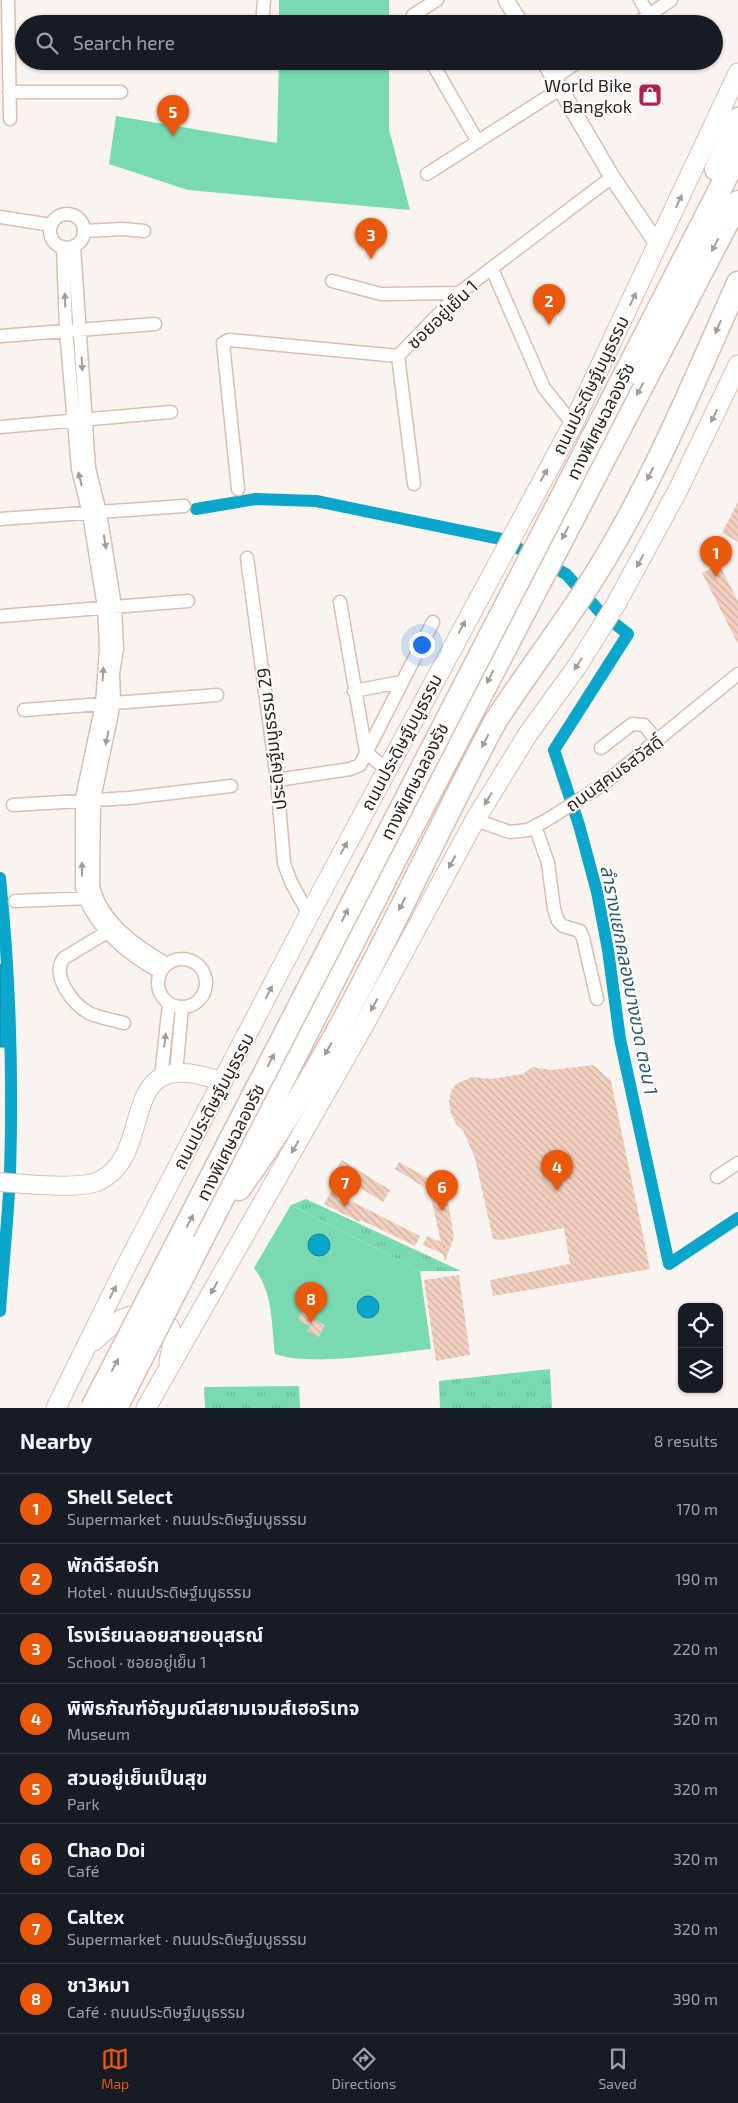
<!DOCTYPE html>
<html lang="en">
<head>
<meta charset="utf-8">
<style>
  body { margin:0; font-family:"Exo 2","Noto Sans Thai",sans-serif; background:#20242c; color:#f1f3f6 }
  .controls { position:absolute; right:15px; bottom:15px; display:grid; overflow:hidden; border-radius:10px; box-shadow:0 1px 4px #0004 }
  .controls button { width:45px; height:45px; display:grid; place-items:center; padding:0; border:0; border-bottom:1px solid #363941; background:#171b24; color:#f1f3f6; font:25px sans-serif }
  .you { position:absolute; left:421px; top:644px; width:18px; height:18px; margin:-12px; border:4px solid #fff; border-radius:50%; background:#1a73e8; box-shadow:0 0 0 8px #1a73e833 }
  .badge { display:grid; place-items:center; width:32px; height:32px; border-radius:50%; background:#ea580c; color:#fff; font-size:16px; font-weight:700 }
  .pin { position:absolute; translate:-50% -41px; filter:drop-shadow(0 1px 2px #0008) }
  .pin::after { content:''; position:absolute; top:26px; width:18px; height:15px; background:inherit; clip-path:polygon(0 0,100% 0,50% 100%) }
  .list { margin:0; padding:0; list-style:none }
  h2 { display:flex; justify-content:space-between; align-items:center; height:65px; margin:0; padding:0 20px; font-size:21px }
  h2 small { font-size:16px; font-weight:400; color:#9ea1a6 }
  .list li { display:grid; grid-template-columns:32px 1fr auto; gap:15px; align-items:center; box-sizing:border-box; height:70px; padding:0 20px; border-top:1px solid #363941 }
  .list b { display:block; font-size:19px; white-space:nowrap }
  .list p { margin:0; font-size:16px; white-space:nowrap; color:#9ea1a6 }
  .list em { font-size:16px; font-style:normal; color:#9ea1a6 }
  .icon { flex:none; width:28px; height:28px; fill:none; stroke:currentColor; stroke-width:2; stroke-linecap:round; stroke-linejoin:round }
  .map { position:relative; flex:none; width:738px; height:1408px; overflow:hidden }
  .search { position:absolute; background:#171b24; box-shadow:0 1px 4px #0004; left:15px; right:15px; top:15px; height:55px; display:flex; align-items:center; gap:12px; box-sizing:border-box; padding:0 18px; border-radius:28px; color:#9ea1a6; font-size:19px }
  .sheet { height:625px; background:#171b24 }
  nav { display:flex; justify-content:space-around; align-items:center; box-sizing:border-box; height:70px; border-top:1px solid #363941; background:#171b24; font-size:14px; color:#9ea1a6 }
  nav a { display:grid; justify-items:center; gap:2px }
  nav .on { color:#ea580c }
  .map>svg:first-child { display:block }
</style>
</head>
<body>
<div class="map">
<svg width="738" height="1408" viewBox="0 0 738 1408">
  <defs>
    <pattern id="grass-tufts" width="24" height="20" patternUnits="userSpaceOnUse" patternTransform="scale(1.25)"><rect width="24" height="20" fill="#79dab2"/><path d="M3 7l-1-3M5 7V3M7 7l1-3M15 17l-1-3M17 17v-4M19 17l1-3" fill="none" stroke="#69bb99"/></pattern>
    <pattern id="building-back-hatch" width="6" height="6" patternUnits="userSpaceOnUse" patternTransform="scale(1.25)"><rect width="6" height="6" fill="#f1d0bf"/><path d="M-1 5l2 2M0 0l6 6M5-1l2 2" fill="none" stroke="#cfb2a4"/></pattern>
  </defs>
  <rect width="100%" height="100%" fill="#faf4f0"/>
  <!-- grass -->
  <path fill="url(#grass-tufts)" d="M306,1199L461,1271H420L291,1205Z
    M550,1369L552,1408H440L439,1381Z
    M299,1386L300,1408H205L204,1387Z"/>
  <!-- green -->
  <path fill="#79dab2" d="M279,0H389V24H279Z
    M279,61H389V129L410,210L188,190L109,164L116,116L277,143Z
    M291,1205L420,1271L431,1349C390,1353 311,1367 275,1354C271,1324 274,1294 254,1268Z"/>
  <!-- water -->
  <path fill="#0ba6cb" stroke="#178097" d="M2,964L7,1047H0V965Z
    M308 1245a11 11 0 1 1 22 0a11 11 0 1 1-22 0Z
    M357 1307a11 11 0 1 1 22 0a11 11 0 1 1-22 0Z"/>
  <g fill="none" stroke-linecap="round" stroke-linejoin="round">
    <!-- canal -->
    <path stroke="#0ba6cb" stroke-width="12" d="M196,509L256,499L316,501L501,539L566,574L600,612L628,634L554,750L579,825L597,892L608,950L620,1039L669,1264L738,1218
      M0,878C10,976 13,1076 10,1174C8,1219 3,1265 0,1311"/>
  </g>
  <!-- building -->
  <path fill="url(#building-back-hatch)" d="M738,502V542L722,533Z
    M719,564L738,601V644L702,573Z
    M593,1065L611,1081L650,1269L493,1296L490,1280L570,1264L564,1228L501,1240L493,1239L475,1158L463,1130L456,1124L451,1113L449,1101L451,1092L456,1084L472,1077L491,1079L523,1074L532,1067L551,1070Z
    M342,1160L390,1190L383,1202L334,1172Z
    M399,1162L433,1181L429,1190L395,1169Z
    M429,1190L447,1198L454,1237L445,1261L443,1254L423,1245L427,1236L441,1242Z
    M331,1191L420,1236L415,1246L361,1220L359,1222L324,1204Z
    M459,1275L470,1355L436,1361L424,1280Z
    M304,1308L316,1314L314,1319L325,1325L319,1337L307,1331L310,1326L298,1320Z"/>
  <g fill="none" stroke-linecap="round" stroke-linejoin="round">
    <!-- minor casing -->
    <g stroke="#ddbdad" stroke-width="15">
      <path id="minor" d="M8,0L10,119
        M640,0L649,15
        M262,24L264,0
        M411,24L413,15L437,0
        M636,24L671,0
        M431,61L478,142
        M554,78L579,61
        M9,92H121
        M427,174L560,89
        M50 231a17 17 0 1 1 34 0a17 17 0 1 1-34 0Z
        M0,217L51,225
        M84,231L123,229L144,231
        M74,246L89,468L100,513L115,606L117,649L113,673L114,703L94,799L93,886C101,922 137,947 167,964
        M63,247L66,330L78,469L89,514L104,607L106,649L102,704L82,798V887C90,924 128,955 160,972
        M492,269L544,388L573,424
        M332,281L381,294L459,293
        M1,336L155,324
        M0,427L171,412
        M414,484L398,356L459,293L612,177
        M238,489L223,343L229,340L398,356
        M0,519L184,506
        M247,558L277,780L284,863L291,882L309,915
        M340,602L366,752L386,769
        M2,616L188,601
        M354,691L401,682
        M24,710L217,695
        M601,748L632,724L644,725L657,741
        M277,780L350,769L360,765L433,622
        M13,805L129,798L231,786
        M475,820L510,832L528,830L545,821L601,786L738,674
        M535,826L548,863L554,909L558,921L563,926L580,931L583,938L597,999
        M15,901L91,898
        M114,928L64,958C50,975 73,1004 89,1013C100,1018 113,1020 124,1023
        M158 983a24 24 0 1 1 48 0a24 24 0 1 1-48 0Z
        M176,1073L182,1008
        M161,1077L169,1004
        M717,1177L738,1163"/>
    </g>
    <!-- tertiary casing -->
    <g stroke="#ddbdad" stroke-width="18">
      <path id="tertiary" d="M506,0L521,24
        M544,61L612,177L658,245"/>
    </g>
    <!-- secondary casing -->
    <g stroke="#ddbdad" stroke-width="20">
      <path id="secondary" d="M0,1182C24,1184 80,1190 99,1181C160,1152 110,1040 223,1082"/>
    </g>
    <!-- primary casing -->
    <g stroke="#ddbdad" stroke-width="21">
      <path id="primary" d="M94,1341C116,1319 140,1302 170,1328L173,1343L169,1361
        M56,1408L124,1270L309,915L573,424L738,73
        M146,1408L364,1025L475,820L528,734L578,665L616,604L678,490L738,365"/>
    </g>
    <!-- motorway casing -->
    <g stroke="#ddbdad" stroke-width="25">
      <path id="motorway" d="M716,169L738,119
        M623,378L738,154
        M239,1189C344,1045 411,878 495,722C527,672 564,625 595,575C653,483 694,381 738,283
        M198,1247L396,858L738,202"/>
    </g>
    <!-- minor -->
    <use href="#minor" stroke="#fff" stroke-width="12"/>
    <!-- tertiary -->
    <use href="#tertiary" stroke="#fff" stroke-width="15"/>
    <!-- secondary -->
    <use href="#secondary" stroke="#fff" stroke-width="18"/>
    <!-- primary -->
    <use href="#primary" stroke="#fff" stroke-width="19"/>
    <!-- motorway -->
    <use href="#motorway" stroke="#fff" stroke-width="22"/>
    <!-- motorway-bridge casing -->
    <g stroke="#ddbdad" stroke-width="25" stroke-linecap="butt">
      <path id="motorway-bridge" d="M92,1408L623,378
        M116,1408L198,1247"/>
    </g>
    <!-- motorway-bridge -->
    <use href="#motorway-bridge" stroke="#fff" stroke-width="22"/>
  </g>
  <!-- one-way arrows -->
  <defs><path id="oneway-solid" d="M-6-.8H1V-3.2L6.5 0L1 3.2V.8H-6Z" transform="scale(1.25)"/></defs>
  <g fill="#a39d9a">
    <use href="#oneway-solid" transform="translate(679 201) rotate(-65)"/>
    <use href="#oneway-solid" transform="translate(715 245) rotate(118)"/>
    <use href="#oneway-solid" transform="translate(633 299) rotate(-64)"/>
    <use href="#oneway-solid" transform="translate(65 300) rotate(-92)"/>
    <use href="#oneway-solid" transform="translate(718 327) rotate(114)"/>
    <use href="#oneway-solid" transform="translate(82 364) rotate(87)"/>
    <use href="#oneway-solid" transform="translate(640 389) rotate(118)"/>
    <use href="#oneway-solid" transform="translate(714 416) rotate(116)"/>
    <use href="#oneway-solid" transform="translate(650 474) rotate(116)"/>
    <use href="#oneway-solid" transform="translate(544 475) rotate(-61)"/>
    <use href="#oneway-solid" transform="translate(80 479) rotate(-104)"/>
    <use href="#oneway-solid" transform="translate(565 533) rotate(118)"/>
    <use href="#oneway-solid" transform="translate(105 542) rotate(81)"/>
    <use href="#oneway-solid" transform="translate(640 561) rotate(118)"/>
    <use href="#oneway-solid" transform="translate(462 627) rotate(-62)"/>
    <use href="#oneway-solid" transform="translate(578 664) rotate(124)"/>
    <use href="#oneway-solid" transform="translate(103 674) rotate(-86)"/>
    <use href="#oneway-solid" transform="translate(490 677) rotate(117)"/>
    <use href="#oneway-solid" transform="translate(107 738) rotate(102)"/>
    <use href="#oneway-solid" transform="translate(485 741) rotate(118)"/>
    <use href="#oneway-solid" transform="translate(488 799) rotate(121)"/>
    <use href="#oneway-solid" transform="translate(344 848) rotate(-62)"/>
    <use href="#oneway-solid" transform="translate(452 862) rotate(119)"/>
    <use href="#oneway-solid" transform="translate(82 869) rotate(-90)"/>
    <use href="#oneway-solid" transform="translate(402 904) rotate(117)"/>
    <use href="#oneway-solid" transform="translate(345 915) rotate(-63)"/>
    <use href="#oneway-solid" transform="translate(269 992) rotate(-63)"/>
    <use href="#oneway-solid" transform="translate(374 1005) rotate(119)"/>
    <use href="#oneway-solid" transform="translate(165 1040) rotate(-83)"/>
    <use href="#oneway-solid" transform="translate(328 1049) rotate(119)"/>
    <use href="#oneway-solid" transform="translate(271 1060) rotate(-63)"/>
    <use href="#oneway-solid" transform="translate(295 1147) rotate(120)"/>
    <use href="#oneway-solid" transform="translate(190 1221) rotate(-62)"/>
    <use href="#oneway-solid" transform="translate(214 1288) rotate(119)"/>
    <use href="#oneway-solid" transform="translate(113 1292) rotate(-63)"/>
    <use href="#oneway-solid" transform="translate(115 1365) rotate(-62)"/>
  </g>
  <!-- icons -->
  <defs>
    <g id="shop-square" transform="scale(1.25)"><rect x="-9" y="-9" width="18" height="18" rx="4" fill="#b1204e" stroke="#fff"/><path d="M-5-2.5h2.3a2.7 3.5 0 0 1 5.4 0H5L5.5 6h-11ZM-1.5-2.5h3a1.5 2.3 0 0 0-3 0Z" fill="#fff"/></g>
  </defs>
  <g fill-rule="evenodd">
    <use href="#shop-square" x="650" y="95"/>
  </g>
  <g text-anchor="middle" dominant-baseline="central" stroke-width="4" stroke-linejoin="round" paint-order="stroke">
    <!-- poi labels -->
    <g font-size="18" fill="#32261f" stroke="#fff" text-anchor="end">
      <text x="632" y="85">World Bike<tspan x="632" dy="21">Bangkok</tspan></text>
    </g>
    <!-- street labels -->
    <g font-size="18" fill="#32261f" stroke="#fff">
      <text transform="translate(442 314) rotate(-44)">ซอยอยู่เย็น 1</text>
      <text transform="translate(590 385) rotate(-64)">ถนนประดิษฐ์มนูธรรม</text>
      <text transform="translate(600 421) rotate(-63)">ทางพิเศษฉลองรัช</text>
      <text transform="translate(271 739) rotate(-97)">ประดิษฐ์มนูธรรม 29</text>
      <text transform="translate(401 742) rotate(-62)">ถนนประดิษฐ์มนูธรรม</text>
      <text transform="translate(614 773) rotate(-36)">ถนนสุคนธสวัสดิ์</text>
      <text transform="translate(414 781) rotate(-63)">ทางพิเศษฉลองรัช</text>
      <text transform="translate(213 1101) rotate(-62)">ถนนประดิษฐ์มนูธรรม</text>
      <text transform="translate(230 1142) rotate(-63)">ทางพิเศษฉลองรัช</text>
    </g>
    <!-- water labels -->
    <g font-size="19" font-style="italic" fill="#2b5e6f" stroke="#fff">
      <text transform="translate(630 980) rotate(79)">ลำรางแยกคลองบางขวด ตอน 1</text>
    </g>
  </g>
</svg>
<div class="controls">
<button><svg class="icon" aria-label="locate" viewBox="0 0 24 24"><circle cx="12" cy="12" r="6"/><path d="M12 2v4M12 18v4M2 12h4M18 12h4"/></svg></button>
<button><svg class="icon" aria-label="layers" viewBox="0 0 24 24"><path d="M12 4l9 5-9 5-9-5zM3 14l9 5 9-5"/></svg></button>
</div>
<div class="you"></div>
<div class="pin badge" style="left:716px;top:577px">1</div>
<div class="pin badge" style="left:549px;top:325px">2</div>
<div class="pin badge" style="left:371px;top:259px">3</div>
<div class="pin badge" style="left:557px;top:1191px">4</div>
<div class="pin badge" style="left:173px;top:136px">5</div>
<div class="pin badge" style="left:442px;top:1211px">6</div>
<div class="pin badge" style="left:345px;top:1207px">7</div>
<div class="pin badge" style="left:311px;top:1323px">8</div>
<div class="search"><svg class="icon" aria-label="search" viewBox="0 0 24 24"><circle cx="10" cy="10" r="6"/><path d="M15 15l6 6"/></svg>Search here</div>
</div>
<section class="sheet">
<h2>Nearby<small>8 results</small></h2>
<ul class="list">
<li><span class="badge">1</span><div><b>Shell Select</b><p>Supermarket · ถนนประดิษฐ์มนูธรรม</p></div><em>170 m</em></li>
<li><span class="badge">2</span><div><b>พักดีรีสอร์ท</b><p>Hotel · ถนนประดิษฐ์มนูธรรม</p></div><em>190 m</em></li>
<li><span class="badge">3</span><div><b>โรงเรียนลอยสายอนุสรณ์</b><p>School · ซอยอยู่เย็น 1</p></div><em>220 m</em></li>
<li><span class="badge">4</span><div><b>พิพิธภัณฑ์อัญมณีสยามเจมส์เฮอริเทจ</b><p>Museum</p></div><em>320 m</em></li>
<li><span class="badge">5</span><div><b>สวนอยู่เย็นเป็นสุข</b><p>Park</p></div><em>320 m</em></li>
<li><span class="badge">6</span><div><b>Chao Doi</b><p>Café</p></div><em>320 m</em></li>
<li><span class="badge">7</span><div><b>Caltex</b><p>Supermarket · ถนนประดิษฐ์มนูธรรม</p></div><em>320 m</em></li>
<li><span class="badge">8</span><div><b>ชา3หมา</b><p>Café · ถนนประดิษฐ์มนูธรรม</p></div><em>390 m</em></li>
</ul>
</section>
<nav>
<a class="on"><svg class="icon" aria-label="map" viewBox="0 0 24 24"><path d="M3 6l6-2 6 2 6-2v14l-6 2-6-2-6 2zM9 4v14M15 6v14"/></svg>Map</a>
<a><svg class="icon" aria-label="directions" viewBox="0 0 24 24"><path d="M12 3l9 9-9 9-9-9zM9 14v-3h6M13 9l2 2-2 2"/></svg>Directions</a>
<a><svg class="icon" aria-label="saved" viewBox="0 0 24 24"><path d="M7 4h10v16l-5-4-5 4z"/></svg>Saved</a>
</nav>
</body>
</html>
